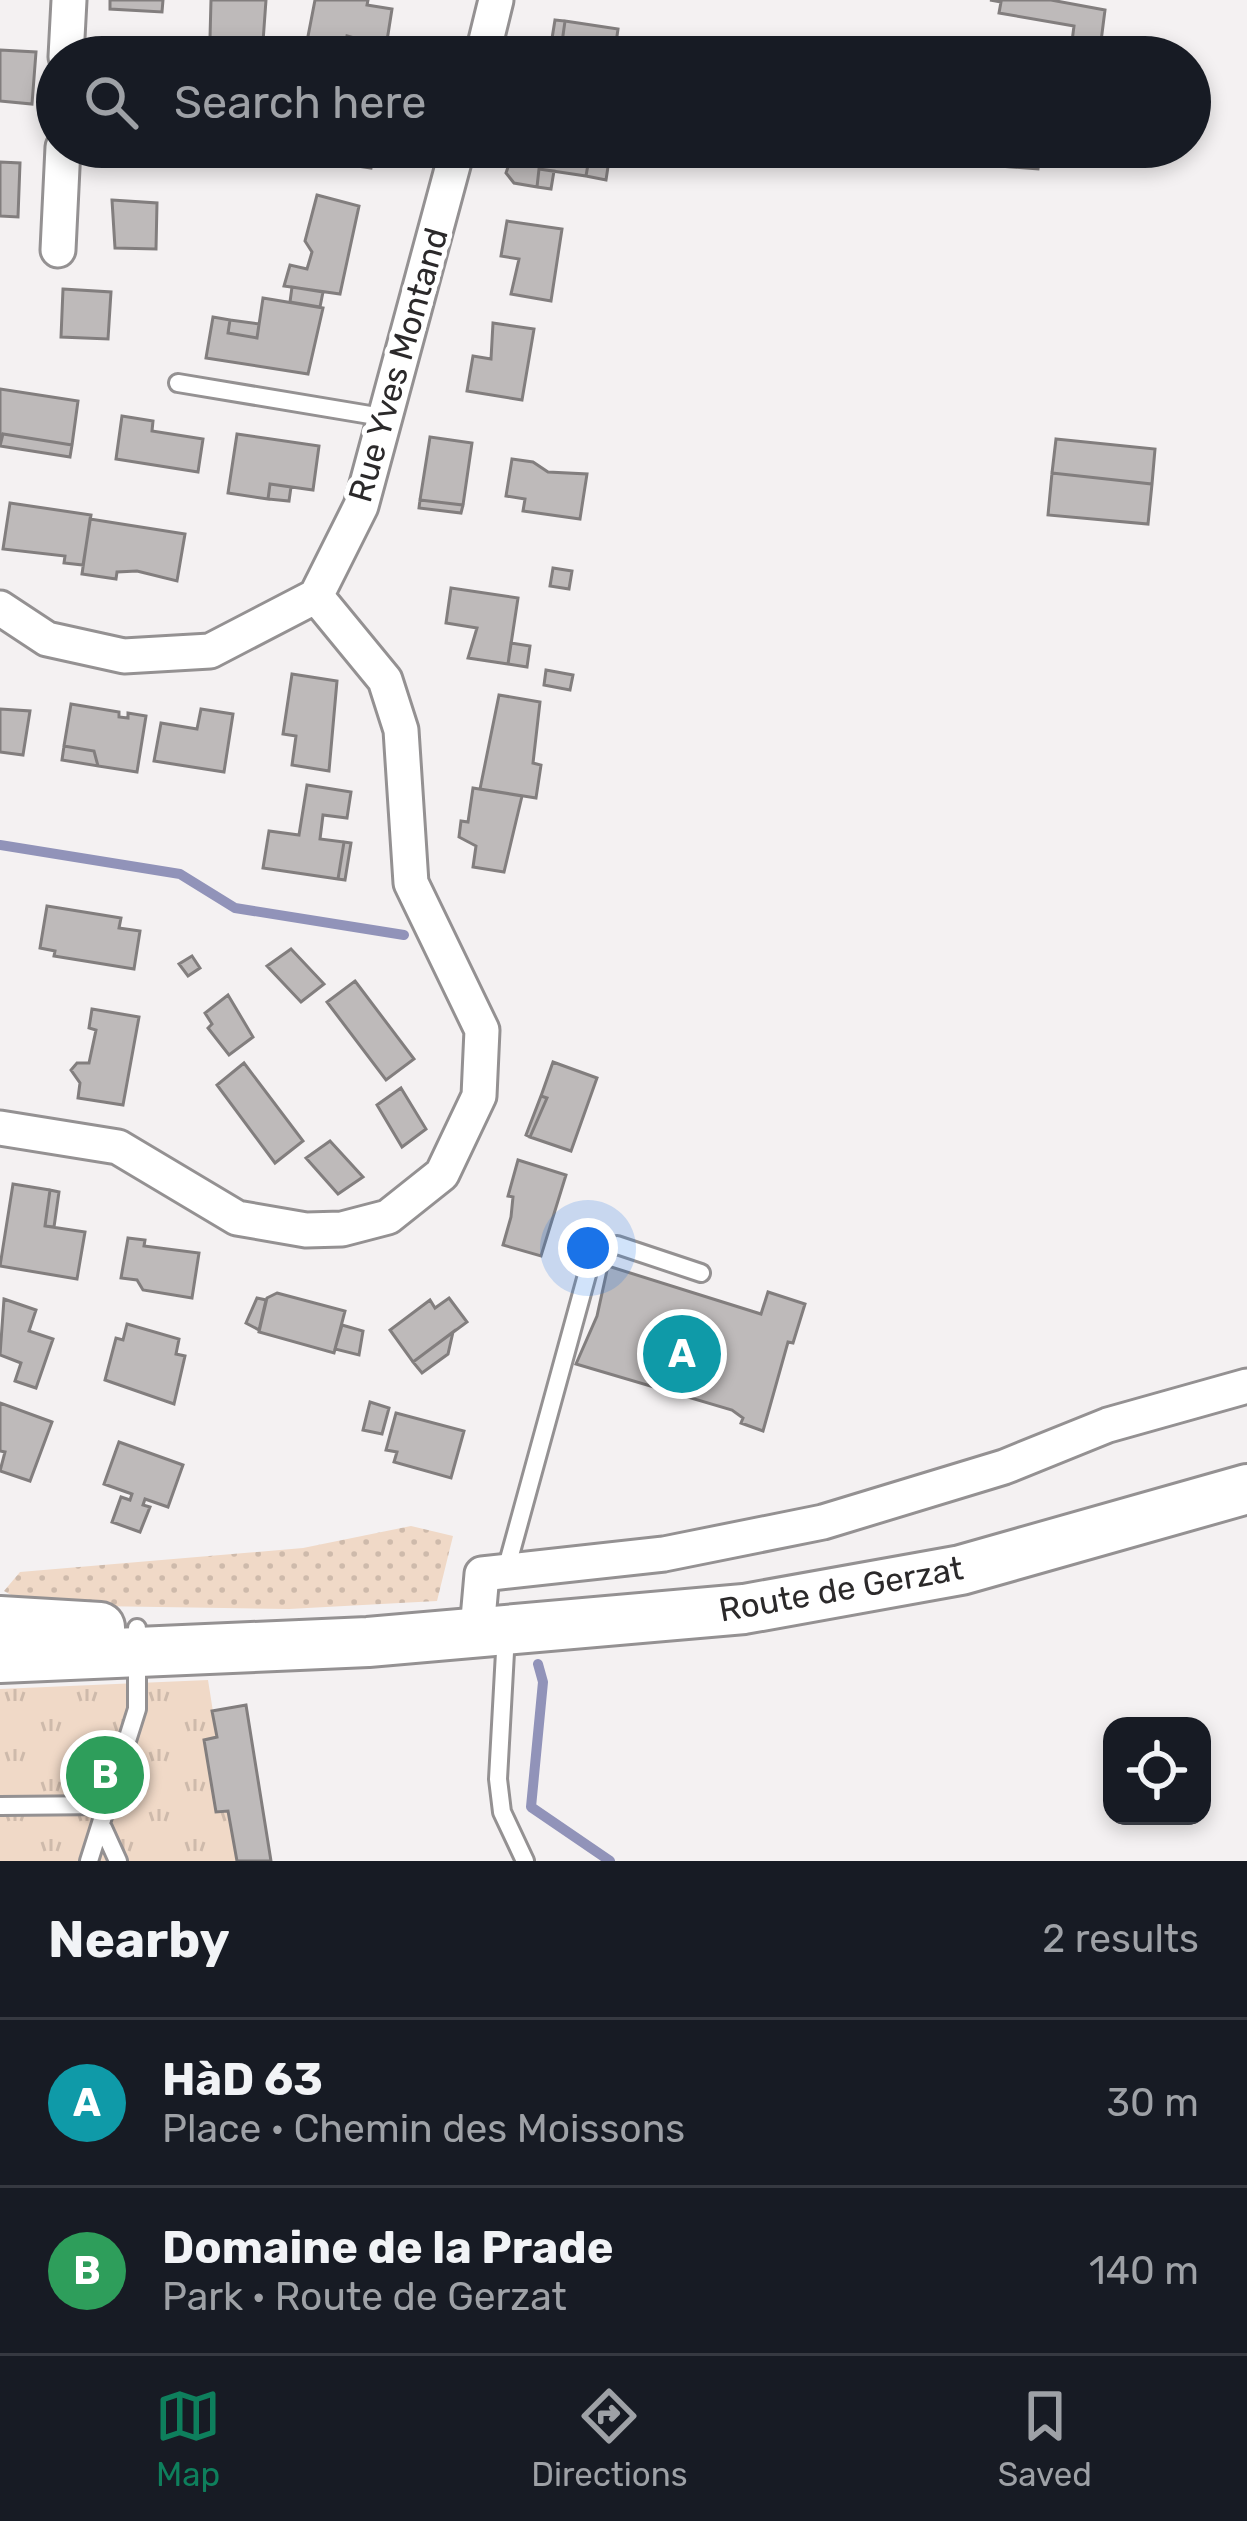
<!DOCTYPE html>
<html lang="en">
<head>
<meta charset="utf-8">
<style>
  body { margin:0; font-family:Rubik,sans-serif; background:#20242c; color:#f1f3f6 }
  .controls { position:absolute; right:36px; bottom:36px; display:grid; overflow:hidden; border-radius:24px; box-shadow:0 6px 18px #0003 }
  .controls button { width:108px; height:108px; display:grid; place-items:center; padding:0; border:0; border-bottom:3px solid #363941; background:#171b24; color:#f1f3f6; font:60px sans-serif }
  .you { position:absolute; left:588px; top:1248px; width:42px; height:42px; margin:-30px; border:9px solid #fff; border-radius:50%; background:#1a73e8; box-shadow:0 0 0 18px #1a73e833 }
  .badge { display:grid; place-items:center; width:78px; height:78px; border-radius:50%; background:#0e7f5c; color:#fff; font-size:39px; font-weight:700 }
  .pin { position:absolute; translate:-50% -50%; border:6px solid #fff; box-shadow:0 3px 12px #0006 }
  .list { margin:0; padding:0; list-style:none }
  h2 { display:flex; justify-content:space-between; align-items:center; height:156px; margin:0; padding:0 48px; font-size:51px }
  h2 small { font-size:39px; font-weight:400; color:#9ea1a6 }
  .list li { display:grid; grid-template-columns:78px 1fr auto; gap:36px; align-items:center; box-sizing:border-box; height:168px; padding:0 48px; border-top:3px solid #363941 }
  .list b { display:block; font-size:45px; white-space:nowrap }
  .list p { margin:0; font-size:39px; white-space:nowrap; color:#9ea1a6 }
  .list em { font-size:39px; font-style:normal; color:#9ea1a6 }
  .icon { flex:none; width:66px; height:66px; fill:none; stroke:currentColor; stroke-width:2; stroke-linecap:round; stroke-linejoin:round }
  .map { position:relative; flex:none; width:1247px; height:1861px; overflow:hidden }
  .search { position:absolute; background:#171b24; box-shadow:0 6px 18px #0003; left:36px; right:36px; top:36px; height:132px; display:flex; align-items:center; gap:30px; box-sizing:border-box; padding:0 42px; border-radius:66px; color:#9ea1a6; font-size:45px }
  .sheet { height:492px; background:#171b24 }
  nav { display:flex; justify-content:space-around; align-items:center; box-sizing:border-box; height:168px; border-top:3px solid #363941; background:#171b24; font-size:33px; color:#9ea1a6 }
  nav a { display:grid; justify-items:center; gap:6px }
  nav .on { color:#0e7f5c }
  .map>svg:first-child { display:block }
</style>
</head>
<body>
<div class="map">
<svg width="1247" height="1861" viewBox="0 0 1247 1861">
  <defs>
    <pattern id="grass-dots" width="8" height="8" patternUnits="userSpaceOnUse" patternTransform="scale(3)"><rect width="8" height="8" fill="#f0d9c7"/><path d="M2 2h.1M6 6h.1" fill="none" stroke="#cebaab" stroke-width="1.8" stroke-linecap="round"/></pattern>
    <pattern id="park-tufts" width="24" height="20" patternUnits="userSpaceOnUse" patternTransform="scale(3)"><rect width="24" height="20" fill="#f0d9c7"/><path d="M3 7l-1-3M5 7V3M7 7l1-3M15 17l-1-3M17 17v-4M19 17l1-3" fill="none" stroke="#cebaab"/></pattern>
  </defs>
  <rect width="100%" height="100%" fill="#f4f1f2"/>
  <!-- grass -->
  <path fill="url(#grass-dots)" d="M411,1526L453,1536L437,1601L289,1609L29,1605L4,1591L20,1572L303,1548Z"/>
  <!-- park -->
  <path fill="url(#park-tufts)" d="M208,1680L217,1737L204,1740L216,1812L228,1811L237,1861H0V1689Z"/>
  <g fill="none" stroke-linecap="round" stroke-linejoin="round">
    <!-- stream -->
    <path stroke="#9193b9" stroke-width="10" d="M0,845L180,874L235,908L404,935
      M538,1664L543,1682L531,1807L610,1861"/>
  </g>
  <!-- building -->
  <path fill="#bebaba" stroke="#827e7e" stroke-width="3" d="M110,0H163L162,12L110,9Z
    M211,0H266L263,42L210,38Z
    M315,0H368L367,5L392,9L386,47L347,36L343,57H304Z
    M990,0H1051L1105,10L1099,57H1070L1074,26L999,13L1001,2Z
    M555,20L565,21L560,57H549Z
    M565,21L618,29L614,57H560Z
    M0,50L36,52L32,104L0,101Z
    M333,147H375L371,168L330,162Z
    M515,147H591L586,176L539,169L537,187L514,183L506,173Z
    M591,147H611L606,180L586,176Z
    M642,147H695L693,159L641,152Z
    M976,147H1041L1038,169L975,164Z
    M0,162L20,163L18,217L0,216Z
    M539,169L554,171L551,189L537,187Z
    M317,195L359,206L340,294L284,286L290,265L307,269L312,252L305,241Z
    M112,200L157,203L156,249L115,248Z
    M507,221L562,229L551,301L511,294L519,259L501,256Z
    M292,287L323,292L320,307L290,302Z
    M63,289L111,292L108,339L61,337Z
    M263,298L323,308L308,374L206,358L213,317L230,320L228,333L257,338Z
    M230,320L259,324L257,338L228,333Z
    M493,323L534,329L522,400L467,391L473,356L491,359Z
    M0,389L78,401L72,445L3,434L0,442Z
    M122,416L153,421L152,431L203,439L198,472L116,459Z
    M3,434L72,445L70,457L0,446Z
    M237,434L319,446L313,490L270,484L268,499L228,493Z
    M430,437L472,443L463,505L420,500Z
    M1056,439L1155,449L1152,484L1052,473Z
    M512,459L533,462L548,472L587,474L580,519L523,511L525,499L506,496Z
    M1052,473L1152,484L1148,524L1048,515Z
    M270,484L291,487L289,501L268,499Z
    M420,500L463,505L461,513L419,508Z
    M10,503L91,515L83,565L64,563L65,556L3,549Z
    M90,519L185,534L177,581L137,571L117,572L116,579L82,574Z
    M553,568L572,571L569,589L550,586Z
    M451,588L518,598L508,664L468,658L477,628L446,623Z
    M511,643L530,646L527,667L508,664Z
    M546,670L573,675L570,690L544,685Z
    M292,674L337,681L329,771L292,765L296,736L283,734Z
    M499,695L540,702L533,763L541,765L536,798L480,789Z
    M71,704L119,712V717L128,718V713L146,716L137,772L98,766L94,751L64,746Z
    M0,709L30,711L23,755L0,752Z
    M201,709L233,714L224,772L154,761L161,723L197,729Z
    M64,746L94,751L98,766L62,760Z
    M307,785L351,792L347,818L323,815L320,839L344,842L338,879L263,868L269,831L299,835Z
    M473,788L522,796L504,872L473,867L476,846L459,837L461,821L468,822Z
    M344,842L351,843L345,880L338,879Z
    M47,906L121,918L119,928L140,931L134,969L54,956L55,951L40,948Z
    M291,949L324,984L301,1002L267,966Z
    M192,956L200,968L188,976L179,964Z
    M355,981L414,1059L386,1080L327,1002Z
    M228,995L253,1037L229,1055L208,1028L212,1024L205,1013Z
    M92,1009L139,1017L123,1105L78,1098L80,1083L71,1070L77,1063H89L96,1030L89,1028Z
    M553,1062L597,1078L571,1151L530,1137L547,1098L541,1096Z
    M244,1063L303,1141L275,1163L217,1085Z
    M401,1088L426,1129L402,1147L377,1105Z
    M541,1096L547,1098L530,1137L526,1135Z
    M330,1141L363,1177L338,1194L306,1158Z
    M518,1160L566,1175L541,1256L503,1245L511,1217L513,1197L508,1196Z
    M13,1184L50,1190L45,1226L85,1232L77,1279L0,1266Z
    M50,1190L59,1192L54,1227L45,1226Z
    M128,1238L145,1240L144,1246L199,1253L192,1298L143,1290L137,1280L121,1278Z
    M608,1266L761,1314L768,1292L805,1304L793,1343L788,1342L763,1431L741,1423L743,1418L732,1410L576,1364L597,1316Z
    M277,1293L345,1311L334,1353L259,1332L267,1298Z
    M257,1298L266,1300L259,1330L246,1323Z
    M449,1298L467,1322L413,1362L390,1330L430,1300L435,1308Z
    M4,1299L36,1310L29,1331L53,1339L36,1388L15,1381L21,1363L0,1355Z
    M127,1324L179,1339L176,1354L185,1356L174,1404L105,1380L116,1338L123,1340Z
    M342,1325L363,1331L359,1355L335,1349Z
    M453,1332L448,1354L422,1373L413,1362Z
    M370,1402L389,1408L382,1434L363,1430Z
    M0,1403L52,1422L30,1481L0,1471L5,1452L0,1451Z
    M396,1413L464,1431L451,1478L394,1462L397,1452L386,1450Z
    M119,1442L183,1465L168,1507L145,1499L143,1505L150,1507L140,1532L112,1522L121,1497L130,1500L132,1494L104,1484Z
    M246,1705L271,1861H237L228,1811L216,1812L204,1740L217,1737L212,1711Z"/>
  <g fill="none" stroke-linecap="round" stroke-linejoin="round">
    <!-- service casing -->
    <g stroke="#949192" stroke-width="22">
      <path id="service" d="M178,383L388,418
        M506,1570L593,1253L617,1245L701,1273
        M506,1634L498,1779L502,1812L525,1861
        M0,1806L108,1805
        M103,1828L118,1861
        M89,1861L137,1709V1628"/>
    </g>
    <!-- minor casing -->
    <g stroke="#949192" stroke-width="39">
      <path id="minor" d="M66,57L69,0
        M482,57L496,0
        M58,250L63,147
        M0,608L47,639L124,656L210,651L316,596L361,506L458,147
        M0,1128L118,1147L237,1218L306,1230L342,1229L388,1217L442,1174L479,1096L482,1030L411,883L401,730L385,680L316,596
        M477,1630L482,1574L664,1554L823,1522L1004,1467L1108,1425L1247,1386"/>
    </g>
    <!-- secondary casing -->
    <g stroke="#949192" stroke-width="54">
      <path id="secondary" d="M0,1621L100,1627
        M0,1658L368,1642L744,1609L961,1570L1247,1489"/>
    </g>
    <!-- service -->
    <use href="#service" stroke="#fff" stroke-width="16"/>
    <!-- minor -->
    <use href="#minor" stroke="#fff" stroke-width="33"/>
    <!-- secondary -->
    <use href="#secondary" stroke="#fff" stroke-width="48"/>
  </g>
  <g text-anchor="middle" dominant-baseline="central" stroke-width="10" stroke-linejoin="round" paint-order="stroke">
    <!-- street labels -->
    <g font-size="33" fill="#2b292a" stroke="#fff">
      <text transform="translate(398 365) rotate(-74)">Rue Yves Montand</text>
      <text transform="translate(841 1589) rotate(-10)">Route de Gerzat</text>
    </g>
  </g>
</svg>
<div class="controls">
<button><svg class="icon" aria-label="locate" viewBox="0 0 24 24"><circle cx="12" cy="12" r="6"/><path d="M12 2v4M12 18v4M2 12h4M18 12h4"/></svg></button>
</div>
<div class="you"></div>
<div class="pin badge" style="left:682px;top:1354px;background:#0f9aa8">A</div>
<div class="pin badge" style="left:105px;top:1775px;background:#2e9e5b">B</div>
<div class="search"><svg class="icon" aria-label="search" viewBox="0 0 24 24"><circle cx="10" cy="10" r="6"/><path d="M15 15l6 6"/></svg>Search here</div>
</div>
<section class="sheet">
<h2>Nearby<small>2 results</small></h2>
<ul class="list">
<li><span class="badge" style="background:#0f9aa8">A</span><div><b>HàD 63</b><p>Place · Chemin des Moissons</p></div><em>30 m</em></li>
<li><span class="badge" style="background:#2e9e5b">B</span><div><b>Domaine de la Prade</b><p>Park · Route de Gerzat</p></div><em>140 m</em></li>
</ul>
</section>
<nav>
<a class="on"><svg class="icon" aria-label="map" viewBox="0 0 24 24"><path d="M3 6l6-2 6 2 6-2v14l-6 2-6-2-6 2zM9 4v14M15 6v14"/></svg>Map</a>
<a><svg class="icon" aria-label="directions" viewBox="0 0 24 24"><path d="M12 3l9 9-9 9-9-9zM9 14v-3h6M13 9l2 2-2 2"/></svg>Directions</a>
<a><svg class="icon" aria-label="saved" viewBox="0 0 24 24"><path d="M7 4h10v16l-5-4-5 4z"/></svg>Saved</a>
</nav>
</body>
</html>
